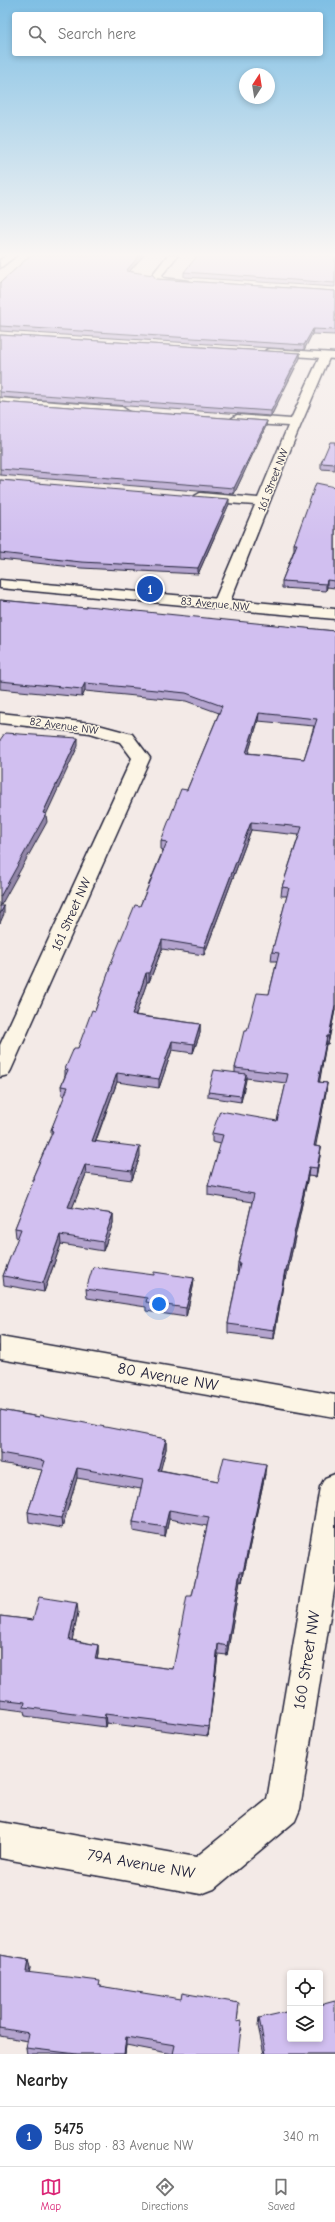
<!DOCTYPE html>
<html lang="en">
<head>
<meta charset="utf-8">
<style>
  body { margin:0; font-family:"Comic Neue",sans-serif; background:#f6f6f6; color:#222 }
  .controls { position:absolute; right:12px; bottom:12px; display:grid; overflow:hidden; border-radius:4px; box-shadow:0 2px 6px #0003 }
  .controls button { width:36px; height:36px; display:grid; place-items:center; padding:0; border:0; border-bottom:1px solid #e0e0e0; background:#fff; color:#222; font:20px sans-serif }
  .compass { position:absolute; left:239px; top:68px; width:36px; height:36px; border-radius:50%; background:#fff; box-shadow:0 2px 6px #0003; rotate:12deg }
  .you { position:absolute; left:159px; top:1304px; width:14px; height:14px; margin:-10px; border:3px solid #fff; border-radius:50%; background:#1a73e8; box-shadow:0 0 0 6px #1a73e833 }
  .badge { display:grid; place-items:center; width:26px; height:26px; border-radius:50%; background:#db2777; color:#fff; font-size:13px; font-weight:700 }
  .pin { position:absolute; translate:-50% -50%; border:2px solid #fff; box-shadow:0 1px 4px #0006 }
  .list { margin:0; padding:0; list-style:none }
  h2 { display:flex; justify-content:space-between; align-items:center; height:52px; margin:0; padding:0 16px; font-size:17px }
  h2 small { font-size:13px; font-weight:400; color:#767676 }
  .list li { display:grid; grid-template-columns:26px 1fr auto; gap:12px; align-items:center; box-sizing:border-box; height:60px; padding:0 16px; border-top:1px solid #e0e0e0 }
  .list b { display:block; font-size:15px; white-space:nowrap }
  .list p { margin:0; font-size:13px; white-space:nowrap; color:#767676 }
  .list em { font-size:13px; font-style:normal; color:#767676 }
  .icon { flex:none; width:22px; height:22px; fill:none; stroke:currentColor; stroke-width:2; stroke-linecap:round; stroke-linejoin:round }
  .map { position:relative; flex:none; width:335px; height:2054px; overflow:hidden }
  .search { position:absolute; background:#fff; box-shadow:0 2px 6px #0003; left:12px; right:12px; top:12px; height:44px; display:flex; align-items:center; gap:10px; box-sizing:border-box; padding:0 14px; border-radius:4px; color:#767676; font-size:15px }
  .sheet { height:112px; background:#fff }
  nav { display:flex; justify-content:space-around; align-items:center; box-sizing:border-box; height:56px; border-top:1px solid #e0e0e0; background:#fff; font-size:11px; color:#767676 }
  nav a { display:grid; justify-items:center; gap:2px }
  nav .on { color:#db2777 }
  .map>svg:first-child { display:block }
</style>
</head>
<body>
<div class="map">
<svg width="335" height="2054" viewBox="0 0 335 2054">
  <rect width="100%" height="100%" fill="#f3eae7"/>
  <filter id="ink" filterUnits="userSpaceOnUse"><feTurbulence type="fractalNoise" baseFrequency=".025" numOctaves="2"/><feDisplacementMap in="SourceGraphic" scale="8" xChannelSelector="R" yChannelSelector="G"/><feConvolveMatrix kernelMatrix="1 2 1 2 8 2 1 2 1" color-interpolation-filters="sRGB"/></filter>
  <g filter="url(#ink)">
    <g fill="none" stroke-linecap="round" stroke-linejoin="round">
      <!-- street casing -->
      <g stroke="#22223b" stroke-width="3">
        <path id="street" d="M7,255H17L0,268V260Z
          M168,255H178L162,275L163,278L189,281V285L156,282L152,275Z
          M325,353L330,356L291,448L229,604L226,607H216L213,604L255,505L200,501L193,497L200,493L258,498L288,426L237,423L231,419L237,415L291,419L320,356Z
          M0,398L122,407L128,411L122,415L0,406Z
          M0,713L91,723L132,734L150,758L11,1070L8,1075L0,1077V1045L132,758L120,742L90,733L0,723Z
          M0,1337L335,1395V1417L0,1359Z
          M335,1474V1584L300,1809L295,1821L214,1889L201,1894L0,1858V1822L196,1857L267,1800L320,1487L325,1478Z"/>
      </g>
      <!-- secondary casing -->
      <g stroke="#22223b" stroke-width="3">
        <path id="secondary" d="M270,349L335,353V359L266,354L265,352L266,350Z
          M0,580L335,609V619L0,588Z"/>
      </g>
      <!-- street -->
      <use href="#street" fill="#fcf5e5" fill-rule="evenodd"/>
      <!-- secondary -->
      <use href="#secondary" fill="#fcf5e5" fill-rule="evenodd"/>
    </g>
    <!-- wall -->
    <path fill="#b4a4ce" stroke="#22223b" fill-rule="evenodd" d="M31,255H144L130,271L156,279L335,291V335L312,334L304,350L0,331V283Z
      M335,255V287L184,277V272Z
      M0,335L300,353V358L271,416L0,397Z
      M0,402L267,421L266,426L234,494L0,475Z
      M335,442V470L321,469V463Z
      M0,480L229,504L198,574L81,568L0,559Z
      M335,487V588L327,587L326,591L282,588V581L294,550V544Z
      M0,600L335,631V1010L328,1044H326L319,1082L327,1083L326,1092L315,1146L321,1147L320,1156L316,1177L308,1176L286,1279H284L274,1339L228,1333V1324L238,1272H237L238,1263L252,1202L208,1195V1186L221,1144L212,1142V1133L277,1121L286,1083L246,1078L241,1102L208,1097V1092L235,1073V1068L247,1031L269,994L277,961H271L272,952L287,896H281L282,887L299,835L251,830L204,955L162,949L149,982H147L135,1015L200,1024V1033L193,1053L172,1050L159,1088L117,1082L96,1141L140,1156L132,1180L86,1174L72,1208L113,1214V1223L103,1251L61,1244L44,1292L4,1285L3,1276L18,1238L16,1237L15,1228L33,1183V1177L51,1135V1130L65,1096L62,1095L61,1086L65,1076V1069L78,1048L95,1011L109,972V968L140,906L163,850L161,849V841L187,790L219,713L186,701L85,691L82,697L0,689ZM258,721L314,726L304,759L248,753Z
      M154,1275L194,1278L193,1287L186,1317L146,1311V1307L87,1298L86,1289Z
      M0,1410L166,1439V1449L160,1470L218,1481L265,1474L242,1582L240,1581L227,1655L218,1654L208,1736L106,1723L105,1727L25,1716L24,1711L0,1708V1616L33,1620L78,1612L72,1640L98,1645V1654L97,1659L173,1669L192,1596L207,1526L169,1519L165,1537L133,1531V1522L141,1489L77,1478L62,1528L29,1522L28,1512L42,1470L0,1463Z
      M0,1955L28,1960L30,1969L29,1973L238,2012L237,2022L242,2030L173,2054L126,2045L125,2054H27L26,2048L28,2041L0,2036Z
      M259,2018L335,2054H264L258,2026Z"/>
    <!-- shaded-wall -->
    <path fill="#9286a8" stroke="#22223b" d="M140,255H144L126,275V271Z
      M313,329L312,334L304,350V345Z
      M300,353V358L271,416V411Z
      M267,421L266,426L234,494V488Z
      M229,499V504L198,574V568Z
      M327,580V587L326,591V584Z
      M85,683V691L82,697V689Z
      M259,713L258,721L246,761V753Z
      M78,738V746L46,815L47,822L0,907V897L43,813Z
      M251,822V830L204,955V947Z
      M4,906V914L0,923V914Z
      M162,940V949L149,982V973Z
      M146,973L147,982L133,1023L132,1015Z
      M335,1005V1010L328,1044L329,1036Z
      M200,1024V1033L193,1053L194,1044Z
      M327,1036L326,1044L318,1091V1082Z
      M172,1041V1050L159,1088V1079Z
      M117,1073V1082L92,1150V1141Z
      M246,1074V1080L241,1102V1096Z
      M327,1083L326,1092L314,1155V1146Z
      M140,1147V1156L132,1180V1171Z
      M321,1147L320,1156L316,1177L317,1168Z
      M85,1165L86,1174L69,1216L68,1207Z
      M309,1167L308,1176L286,1279V1270Z
      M113,1214V1223L103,1251V1242Z
      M60,1235L61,1244L44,1292L43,1283Z
      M285,1270L284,1279L274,1339V1330Z
      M194,1278L193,1287L186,1317V1308Z
      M166,1439V1449L158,1480V1470Z
      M266,1464L265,1474L242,1582L243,1572Z
      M77,1468V1478L62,1528L61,1518Z
      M169,1510V1519L165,1537V1527Z
      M240,1572V1581L227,1655V1646Z
      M77,1603L78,1612L70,1650L69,1640Z
      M218,1644V1654L208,1736L209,1727Z
      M98,1645V1654L95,1668V1659Z
      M105,1714L106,1723L105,1727L104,1718Z
      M28,1960L30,1969L27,1981L26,1972Z
      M126,2037V2045L125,2054H124Z"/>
    <!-- building -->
    <path fill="#d1bff0" stroke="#22223b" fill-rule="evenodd" d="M31,255H140L126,271L153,275L156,279L335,291V330L313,329L304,345L0,326V283Z
      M198,255H335V283L184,272Z
      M0,335L300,353L271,411L0,392Z
      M0,402L267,421L234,488L0,469Z
      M330,442H335V464L321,463Z
      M0,480L229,499L198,568L81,562L0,553Z
      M316,483L335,487V581L327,580L326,584L282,581L297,544H294Z
      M0,600L86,608L87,606L335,631V1005L329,1036H327L318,1082L327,1083L314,1146L321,1147L317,1168L309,1167L286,1270H285L274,1330L228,1324L240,1263H238L254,1194L208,1186L223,1135L212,1133L220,1111L277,1121L288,1074L235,1068L244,1031H247L257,993L269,994L279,953L272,952L289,888L282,887L302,827L251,822L204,947L162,940L149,973H146L132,1015L200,1024L194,1044L172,1041L159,1079L117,1073L92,1141L140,1147L132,1171L85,1165L68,1207L113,1214L103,1242L60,1235L43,1283L3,1276L21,1229L15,1228L35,1177H33L53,1131L51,1130L68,1087L61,1086L68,1070L65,1069L74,1048H78L92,1010L95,1011L110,968H109L135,905L140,906L167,842L161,841L181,789L187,790L222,706L186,693L85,683L82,689L0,681ZM259,713L317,719L304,759L246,753Z
      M5,733L78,738L43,813L46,814L0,897V740Z
      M0,906H4L0,914Z
      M214,1070L246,1074L241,1096L208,1092Z
      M93,1267L154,1275V1272L194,1278L186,1308L146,1302L147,1298L86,1289Z
      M0,1410L39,1417L40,1415L80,1422L166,1439L158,1470L218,1481L224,1457L266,1464L243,1572H240L227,1646L218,1644L209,1727L105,1714L104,1718L24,1707L25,1702L0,1699V1616L33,1620L39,1597L77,1603L69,1640L98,1645L95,1659L173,1669L187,1596H192L209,1517L169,1510L165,1527L133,1522L143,1480L77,1468L61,1518L28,1512L45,1461L0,1453Z
      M0,1955L28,1960L26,1972L100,1981L99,1986L181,1999L182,1993L239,2003L237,2022L242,2021L238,2054H173L175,2045L126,2037L124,2054H77L26,2048L29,2033L0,2028Z
      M335,2001V2054H266L259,2018L290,2011V2039H320V2005Z"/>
  </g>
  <!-- sky -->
  <linearGradient id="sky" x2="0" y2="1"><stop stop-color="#7fbfe4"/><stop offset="0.47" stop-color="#faf6f4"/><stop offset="1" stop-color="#faf6f4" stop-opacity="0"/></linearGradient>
  <rect width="335" height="542" fill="url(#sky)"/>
  <g text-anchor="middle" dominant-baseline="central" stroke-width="3" stroke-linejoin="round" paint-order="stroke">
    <!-- far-street labels -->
    <g font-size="11" fill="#22223b" stroke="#fcf5e5">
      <text transform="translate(273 480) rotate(-69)">161 Street NW</text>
      <text transform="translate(215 604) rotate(5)">83 Avenue NW</text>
      <text transform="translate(64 726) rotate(8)">82 Avenue NW</text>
    </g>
    <!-- street labels -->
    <g font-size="13" fill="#22223b" stroke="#fcf5e5">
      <text transform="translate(71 914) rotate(-66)">161 Street NW</text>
    </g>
    <!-- near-street labels -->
    <g font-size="16" fill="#22223b" stroke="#fcf5e5">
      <text transform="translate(168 1377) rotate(10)">80 Avenue NW</text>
      <text transform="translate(307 1660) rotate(-81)">160 Street NW</text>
      <text transform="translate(141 1864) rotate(10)">79A Avenue NW</text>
    </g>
  </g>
</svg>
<div class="controls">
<button><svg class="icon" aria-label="locate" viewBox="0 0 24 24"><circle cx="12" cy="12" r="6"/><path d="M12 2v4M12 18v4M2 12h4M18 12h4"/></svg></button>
<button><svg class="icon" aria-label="layers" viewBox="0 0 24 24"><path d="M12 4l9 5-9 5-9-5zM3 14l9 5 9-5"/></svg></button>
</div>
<svg class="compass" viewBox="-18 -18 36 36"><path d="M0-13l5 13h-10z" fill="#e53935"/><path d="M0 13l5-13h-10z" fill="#767676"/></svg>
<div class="you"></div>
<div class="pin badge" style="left:150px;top:589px;background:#1a4fb4">1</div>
<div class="search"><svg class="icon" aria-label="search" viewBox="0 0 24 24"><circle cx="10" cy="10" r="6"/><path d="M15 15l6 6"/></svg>Search here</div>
</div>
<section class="sheet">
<h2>Nearby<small></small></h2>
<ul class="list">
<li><span class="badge" style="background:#1a4fb4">1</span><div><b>5475</b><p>Bus stop · 83 Avenue NW</p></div><em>340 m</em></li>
</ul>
</section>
<nav>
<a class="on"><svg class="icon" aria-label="map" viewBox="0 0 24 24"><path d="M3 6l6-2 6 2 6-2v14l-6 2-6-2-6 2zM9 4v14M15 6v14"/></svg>Map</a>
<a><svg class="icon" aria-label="directions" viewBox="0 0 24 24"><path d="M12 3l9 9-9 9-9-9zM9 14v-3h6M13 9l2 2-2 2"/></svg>Directions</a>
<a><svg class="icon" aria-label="saved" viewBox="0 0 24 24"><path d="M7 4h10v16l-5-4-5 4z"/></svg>Saved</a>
</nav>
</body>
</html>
